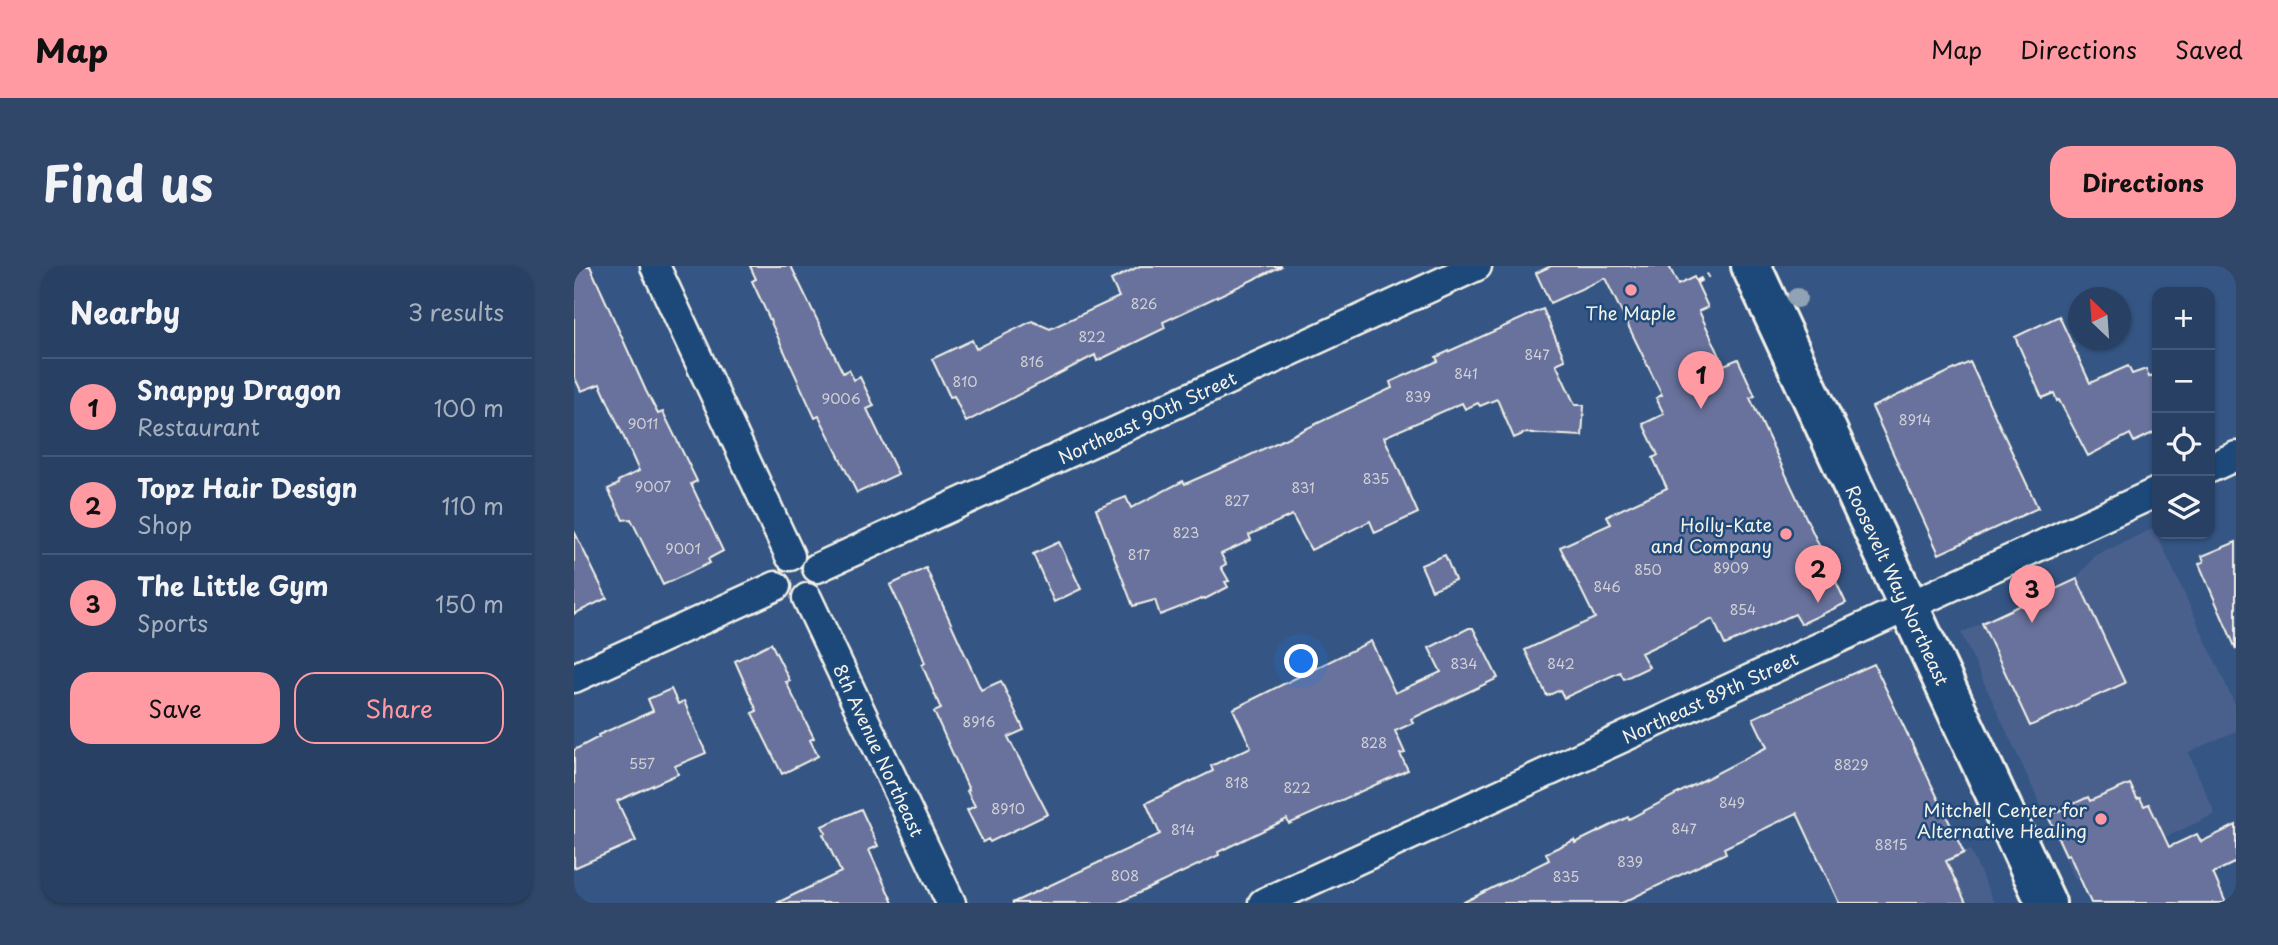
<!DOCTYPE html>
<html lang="en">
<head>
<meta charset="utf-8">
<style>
  body { margin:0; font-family:"Playpen Sans",sans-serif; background:#304769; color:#f1f3f6 }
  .controls { position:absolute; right:21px; top:21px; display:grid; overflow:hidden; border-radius:14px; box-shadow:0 2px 5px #0004 }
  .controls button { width:63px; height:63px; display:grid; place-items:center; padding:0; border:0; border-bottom:2px solid #445978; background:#284063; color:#f1f3f6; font:35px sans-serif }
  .compass { position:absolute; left:1494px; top:21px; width:63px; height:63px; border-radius:50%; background:#284063; box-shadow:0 2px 5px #0004; rotate:335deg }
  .you { position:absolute; left:728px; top:396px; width:24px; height:24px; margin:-18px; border:5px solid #fff; border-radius:50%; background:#1a73e8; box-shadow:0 0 0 10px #1a73e833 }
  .badge { display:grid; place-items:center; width:46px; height:46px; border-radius:50%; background:#ff9aa2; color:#111; font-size:23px; font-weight:700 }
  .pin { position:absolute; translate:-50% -58px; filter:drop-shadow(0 2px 4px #0008) }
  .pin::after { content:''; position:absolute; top:37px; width:24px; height:21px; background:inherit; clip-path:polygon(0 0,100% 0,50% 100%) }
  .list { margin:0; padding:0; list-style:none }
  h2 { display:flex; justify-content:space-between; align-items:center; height:91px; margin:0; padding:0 28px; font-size:30px }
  h2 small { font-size:23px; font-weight:400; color:#a5afbe }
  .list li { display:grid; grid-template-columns:46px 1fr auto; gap:21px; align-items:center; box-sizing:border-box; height:98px; padding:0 28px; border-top:2px solid #445978 }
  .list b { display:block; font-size:26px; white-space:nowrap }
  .list p { margin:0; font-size:23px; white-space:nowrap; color:#a5afbe }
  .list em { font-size:23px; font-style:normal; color:#a5afbe }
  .actions { display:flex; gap:14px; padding:21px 28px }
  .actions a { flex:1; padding:16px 0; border:2px solid #ff9aa2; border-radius:21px; text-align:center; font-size:24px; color:#ff9aa2 }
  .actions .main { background:#ff9aa2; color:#111 }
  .icon { flex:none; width:38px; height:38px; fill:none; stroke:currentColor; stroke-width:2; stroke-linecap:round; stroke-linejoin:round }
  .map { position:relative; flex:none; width:1662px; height:637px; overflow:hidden; border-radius:21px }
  header { display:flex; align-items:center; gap:42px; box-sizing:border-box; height:98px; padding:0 35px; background:#ff9aa2; color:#111 }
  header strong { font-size:33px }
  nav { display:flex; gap:38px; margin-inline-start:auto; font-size:24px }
  .intro { display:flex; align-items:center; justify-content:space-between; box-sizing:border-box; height:168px; padding:0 42px }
  h1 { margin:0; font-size:49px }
  .button { padding:18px 32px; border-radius:21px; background:#ff9aa2; color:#111; font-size:24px; font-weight:700 }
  main { display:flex; gap:42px; padding:0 42px }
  aside { flex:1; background:#284063; border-radius:21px; box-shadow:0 2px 5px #0004 }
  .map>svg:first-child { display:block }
</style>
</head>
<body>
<header>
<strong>Map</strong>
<nav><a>Map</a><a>Directions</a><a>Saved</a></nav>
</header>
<div class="intro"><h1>Find us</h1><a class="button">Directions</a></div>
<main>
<aside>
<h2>Nearby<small>3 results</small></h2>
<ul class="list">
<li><span class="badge">1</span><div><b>Snappy Dragon</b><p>Restaurant</p></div><em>100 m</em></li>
<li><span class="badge">2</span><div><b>Topz Hair Design</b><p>Shop</p></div><em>110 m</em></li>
<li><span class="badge">3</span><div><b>The Little Gym</b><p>Sports</p></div><em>150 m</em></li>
</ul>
<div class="actions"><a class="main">Save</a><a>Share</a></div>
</aside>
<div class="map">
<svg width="1662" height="637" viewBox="0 0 1662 637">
  <rect width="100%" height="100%" fill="#355684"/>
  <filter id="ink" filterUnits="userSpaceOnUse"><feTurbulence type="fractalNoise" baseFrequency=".0143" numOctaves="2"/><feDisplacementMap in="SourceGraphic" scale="14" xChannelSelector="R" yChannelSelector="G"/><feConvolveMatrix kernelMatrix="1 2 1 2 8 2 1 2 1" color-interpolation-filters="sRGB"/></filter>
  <g filter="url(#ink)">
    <!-- built -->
    <path fill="#48618d" d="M1580,262L1662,441V465L1614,486L1641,548L1501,613L1387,367L1502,313L1521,290Z
      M1396,584L1420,637H1281Z"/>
    <!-- building -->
    <path fill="#67729c" stroke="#f4f1e8" stroke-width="2" d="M0,0H16L72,125L84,148L89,146L123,215L117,218L149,285L134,293L136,297L89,319L57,253L49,254L34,223L45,218L44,215L65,205L26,118L7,125L0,110Z
      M176,0H217L269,107L275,104L280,114L286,111L300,140L293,143L324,208L283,227L245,150L241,152L178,15L182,13Z
      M566,0H708L589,56L591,62L523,95L521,89L392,156L380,130L376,131L358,93L398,74L402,83L458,55L476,63L545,31L537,14Z
      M977,0H1095L1104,19L1120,11L1134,41L1125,45L1150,99L1164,93L1181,130L1176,132L1272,337L1227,358L1221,348L1151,379L1139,353L1067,387L1075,401L1050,413L1046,406L990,432L986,424L973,430L951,384L1021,352L986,281L1037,258L1033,250L1093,222L1079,192L1084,189L1069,158L1090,148L1082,132L1088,129L1031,12L976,37L962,7Z
      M969,43L991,94L982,98L1001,139H1010L1008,170L951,167L940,172L923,133L906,140L904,137L891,143L888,137L810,171L844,247L801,267L796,255L737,284L718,249L675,269L677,274L647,288L652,298L647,301L655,315L651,316L654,321L631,333L630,332L586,349L581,334L559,340L522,243L552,231L557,242L609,215L611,218L668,193L818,122L816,116L864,95L862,91Z
      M1485,50L1516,117L1554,100L1558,108L1572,103L1575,111L1583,107V165L1560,176L1556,168L1514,190L1485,134L1483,135L1480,127L1468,132L1441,71Z
      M1396,96L1464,242L1365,288L1298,141Z
      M0,265L33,332L0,348Z
      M485,276L507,323L480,336L459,288Z
      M1662,276V383L1625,298L1630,295L1628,290Z
      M871,289L881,314L858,324L847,299Z
      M352,302L407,424L427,415L450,464L434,471L474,548L416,576L414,573L409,576L393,544L401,540L393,525L395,524L360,446L367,443L348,399L351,397L345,381L316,319Z
      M1503,313L1551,417L1456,460L1408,357Z
      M895,362H899L924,412L837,453L839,457L821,465L831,487L826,488L834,504L715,558L713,553L644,586L645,589L544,637H438L586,568L572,537L639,505L637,500L677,481L659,443L797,375L821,427L867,406L855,382Z
      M197,377L216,415L212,416L240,472L236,474L244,490L208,508L178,447L183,445L161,395Z
      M1300,398L1390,587L1372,595L1392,637H1265L1223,547L1150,582L1152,587L1048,637H888L975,594L972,587L1000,574L1001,577L1054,551L1055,553L1193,481L1179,452Z
      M97,423L104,438L110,435L132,487L101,500L104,508L43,535L62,575L0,602V484L25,471L24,469L79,445L74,433Z
      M1556,518L1563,533L1566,532L1570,540L1575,538L1595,581L1623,568L1627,576L1662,559V596L1639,607L1652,637H1517L1495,588L1492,589L1474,550L1514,531L1516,535Z
      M287,543L304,580L295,584L319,637H203L267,606L249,568L252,567L248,560Z"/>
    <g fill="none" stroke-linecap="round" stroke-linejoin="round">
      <!-- minor casing -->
      <g stroke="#f4f1e8" stroke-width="33">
        <path id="minor" d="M81,0L216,290
          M1636,202L1662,190
          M243,302L903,0
          M233,332L377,637
          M0,412L202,320
          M689,637L1583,226"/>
      </g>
      <!-- secondary casing -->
      <g stroke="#f4f1e8" stroke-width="44">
        <path id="secondary" d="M1177,0L1472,637"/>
      </g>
      <!-- path -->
      <path stroke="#f4f1e8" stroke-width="4.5" stroke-dasharray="7 5" stroke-linecap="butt" d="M1122,16L1135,9
        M1128,93L1132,100"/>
      <!-- minor -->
      <use href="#minor" stroke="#1f4a7a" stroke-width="28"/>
      <!-- secondary -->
      <use href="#secondary" stroke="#1f4a7a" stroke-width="38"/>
    </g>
    <!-- trees -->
    <circle fill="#90a2b3" cx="1223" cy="32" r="10"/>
  </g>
  <!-- markers -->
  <g fill="#ff9aa2" stroke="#1f4a7a" stroke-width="2.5">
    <circle cx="1057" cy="24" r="7"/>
    <circle cx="1212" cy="268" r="7"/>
    <circle cx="1527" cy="553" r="7"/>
  </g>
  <g text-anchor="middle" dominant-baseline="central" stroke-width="5" stroke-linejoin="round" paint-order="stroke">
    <!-- number labels -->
    <g font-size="14" fill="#d1d1d5">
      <text x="570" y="37">826</text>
      <text x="518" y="70">822</text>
      <text x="963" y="88">847</text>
      <text x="458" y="95">816</text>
      <text x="892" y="107">841</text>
      <text x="391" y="115">810</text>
      <text x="844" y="130">839</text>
      <text x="267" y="132">9006</text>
      <text x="1341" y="153">8914</text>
      <text x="69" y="157">9011</text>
      <text x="802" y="212">835</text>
      <text x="79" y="220">9007</text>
      <text x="729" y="221">831</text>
      <text x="663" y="234">827</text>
      <text x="612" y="266">823</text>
      <text x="109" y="282">9001</text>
      <text x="565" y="288">817</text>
      <text x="1157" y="301">8909</text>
      <text x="1074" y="303">850</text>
      <text x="1033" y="320">846</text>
      <text x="1169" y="343">854</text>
      <text x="890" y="397">834</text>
      <text x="987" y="397">842</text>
      <text x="405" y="455">8916</text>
      <text x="800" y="476">828</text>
      <text x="68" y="497">557</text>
      <text x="1277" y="498">8829</text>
      <text x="663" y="516">818</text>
      <text x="723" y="521">822</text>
      <text x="1158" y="536">849</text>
      <text x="434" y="542">8910</text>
      <text x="1110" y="562">847</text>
      <text x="609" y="563">814</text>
      <text x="1317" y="578">8815</text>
      <text x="1056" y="595">839</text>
      <text x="551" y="609">808</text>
      <text x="992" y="610">835</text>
    </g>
    <!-- poi labels -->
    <g font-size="18" fill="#f4f1e8" stroke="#1f4a7a" text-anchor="end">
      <text x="1057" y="46" text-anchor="middle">The Maple</text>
      <text x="1198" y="258">Holly-Kate<tspan x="1198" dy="21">and Company</tspan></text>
      <text x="1513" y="543">Mitchell Center for<tspan x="1513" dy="21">Alternative Healing</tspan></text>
    </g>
    <!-- street labels -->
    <g font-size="18" fill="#f4f1e8" stroke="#1f4a7a">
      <text transform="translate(573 151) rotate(-25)">Northeast 90th Street</text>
      <text transform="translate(1324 319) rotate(65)">Roosevelt Way Northeast</text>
      <text transform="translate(1136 431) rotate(-25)">Northeast 89th Street</text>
      <text transform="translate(305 484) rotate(65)">8th Avenue Northeast</text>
    </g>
  </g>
</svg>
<div class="controls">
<button>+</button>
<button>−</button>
<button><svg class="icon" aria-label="locate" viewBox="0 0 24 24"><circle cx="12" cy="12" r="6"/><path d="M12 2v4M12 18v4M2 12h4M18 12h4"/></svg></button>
<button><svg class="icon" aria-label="layers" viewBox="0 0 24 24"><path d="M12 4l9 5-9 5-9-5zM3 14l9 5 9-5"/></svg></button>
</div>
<svg class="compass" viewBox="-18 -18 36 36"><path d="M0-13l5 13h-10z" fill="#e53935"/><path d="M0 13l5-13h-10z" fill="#a5afbe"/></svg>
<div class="you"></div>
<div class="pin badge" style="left:1127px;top:143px">1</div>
<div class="pin badge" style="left:1244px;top:337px">2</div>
<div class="pin badge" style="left:1458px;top:357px">3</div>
</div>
</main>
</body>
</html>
